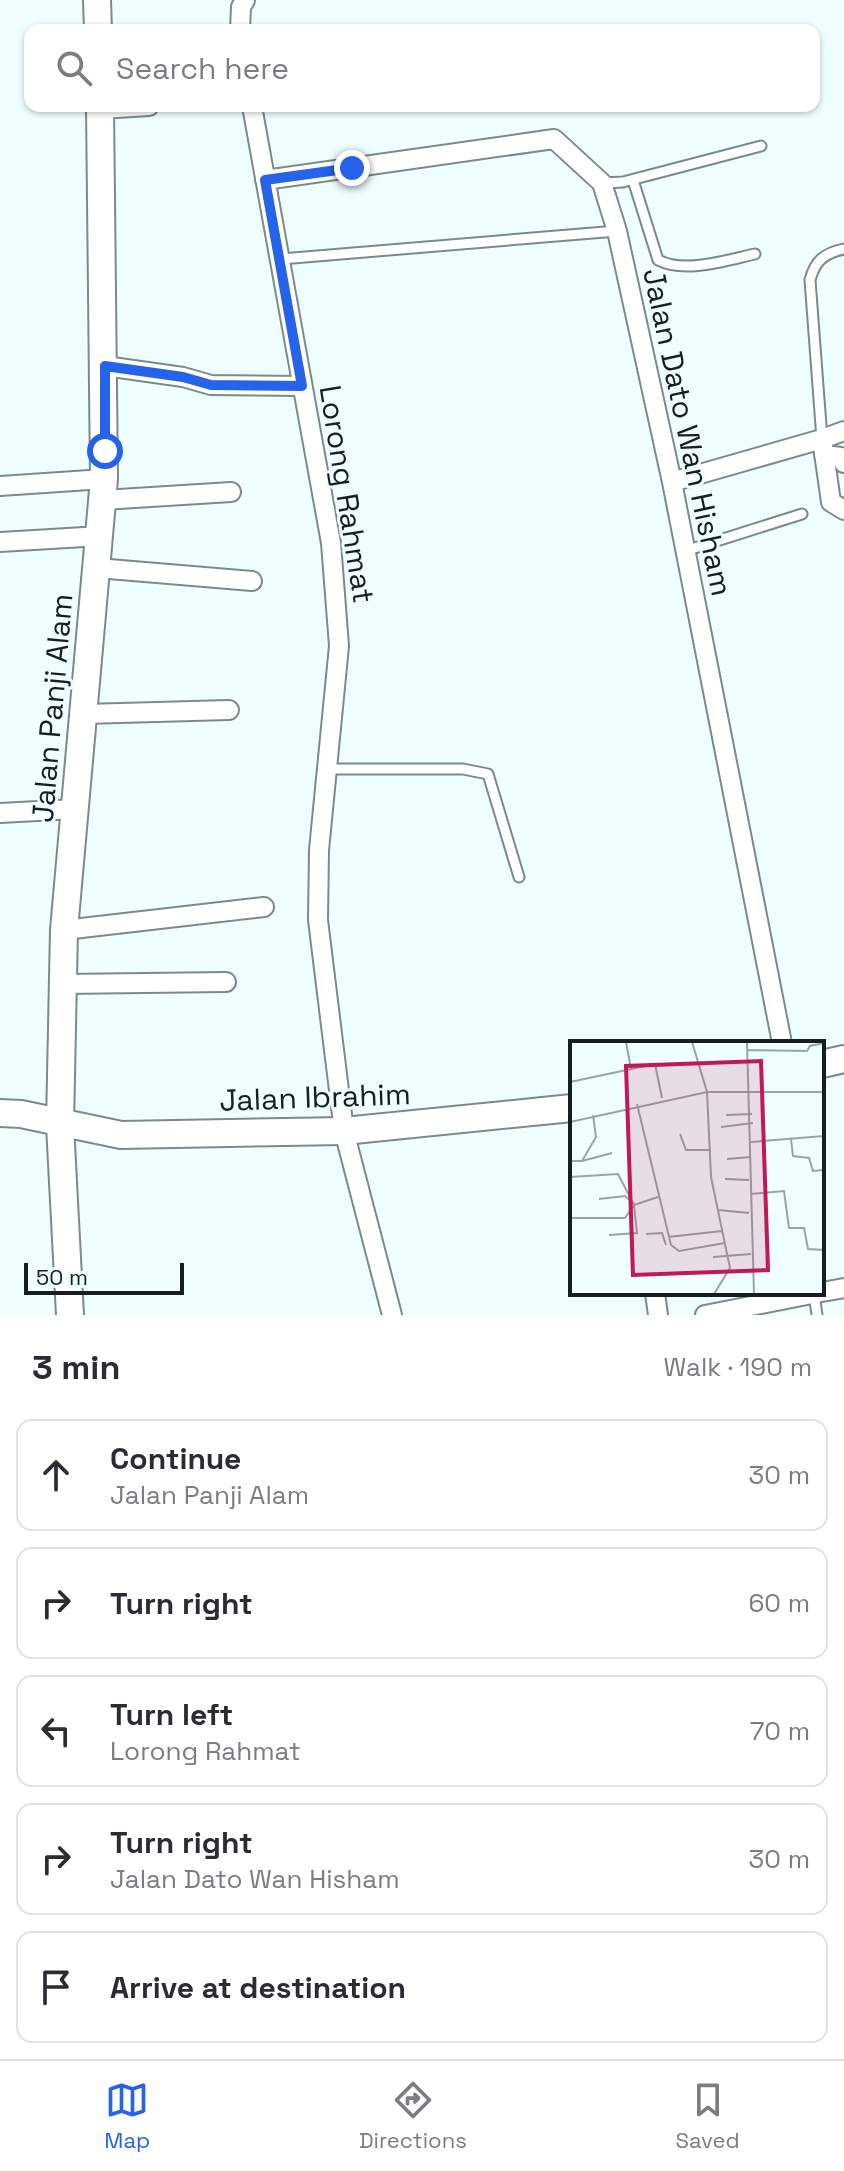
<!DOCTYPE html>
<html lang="en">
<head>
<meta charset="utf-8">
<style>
  body { margin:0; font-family:"Space Grotesk",sans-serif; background:#f2f2f3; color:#2b2b33 }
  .scale { position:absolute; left:24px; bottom:20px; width:160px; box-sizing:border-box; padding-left:8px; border:4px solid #171e1e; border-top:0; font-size:22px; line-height:28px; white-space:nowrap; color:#171e1e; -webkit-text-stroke:6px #efffff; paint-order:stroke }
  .stop { position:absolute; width:24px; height:24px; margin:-18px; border:6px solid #2563eb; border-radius:50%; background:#fff }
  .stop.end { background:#2563eb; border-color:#fff; box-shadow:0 2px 8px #0008 }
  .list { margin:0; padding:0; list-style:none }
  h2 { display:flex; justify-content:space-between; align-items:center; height:104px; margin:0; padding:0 32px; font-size:34px }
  h2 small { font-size:26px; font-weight:400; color:#7c7c81 }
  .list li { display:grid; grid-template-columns:52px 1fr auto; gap:24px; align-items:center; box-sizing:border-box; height:112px; margin:0 16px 16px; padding:0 16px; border:2px solid #e1e1e2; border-radius:16px }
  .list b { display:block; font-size:30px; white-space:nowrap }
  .list p { margin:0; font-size:26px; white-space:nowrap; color:#7c7c81 }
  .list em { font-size:26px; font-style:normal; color:#7c7c81 }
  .icon { flex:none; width:44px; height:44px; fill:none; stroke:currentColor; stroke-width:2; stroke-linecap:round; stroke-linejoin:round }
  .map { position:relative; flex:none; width:844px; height:1315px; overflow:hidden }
  .search { position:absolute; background:#fff; box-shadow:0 2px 6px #0004; left:24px; right:24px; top:24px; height:88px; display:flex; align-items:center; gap:20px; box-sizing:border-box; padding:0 28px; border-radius:16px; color:#7c7c81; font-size:30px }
  .sheet { height:744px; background:#fff }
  nav { display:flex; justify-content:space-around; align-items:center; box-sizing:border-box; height:112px; border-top:2px solid #e1e1e2; background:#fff; font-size:22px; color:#7c7c81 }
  nav a { display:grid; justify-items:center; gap:4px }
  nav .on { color:#2563eb }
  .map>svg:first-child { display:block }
</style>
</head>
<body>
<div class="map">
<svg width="844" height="1315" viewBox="0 0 844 1315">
  <rect width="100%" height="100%" fill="#efffff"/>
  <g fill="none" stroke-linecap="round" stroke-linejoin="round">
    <!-- service casing -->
    <g stroke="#798b8b" stroke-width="13">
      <path id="service" d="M633,180L658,260C685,274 727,260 755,254
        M602,183L623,182L761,146
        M281,259L617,231
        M822,439L810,280C815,261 824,253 844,249
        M685,551L802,514
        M328,769H463L488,774L519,877
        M814,1294L817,1315"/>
    </g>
    <!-- minor casing -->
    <g stroke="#798b8b" stroke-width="22">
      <path id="minor" d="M240,30L241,7L245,0
        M252,106L331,543L339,646L319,850L318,920L344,1131L392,1315
        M100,109L149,106
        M265,180L554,139L602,183L617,231L672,482L782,1043
        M105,366L183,377L211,385L302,386
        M822,439L844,431
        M824,455L841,457L844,463
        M672,482L822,439L831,502L844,510
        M0,486L104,479
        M103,500L231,492
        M0,542L101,536
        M97,568L252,581
        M84,714L229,710
        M0,813L75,809
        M64,930L264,907
        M63,984L226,982
        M822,1292L844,1288
        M655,1293L658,1315
        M705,1315L817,1293"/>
    </g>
    <!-- secondary casing -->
    <g stroke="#798b8b" stroke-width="30">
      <path id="secondary" d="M97,0L98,30
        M822,1064L844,1059
        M0,1113L21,1114L121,1135L344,1131L572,1108
        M70,1315L60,1125L64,930L104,479L100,106"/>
    </g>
    <!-- service -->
    <use href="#service" stroke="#fff" stroke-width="9"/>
    <!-- minor -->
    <use href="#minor" stroke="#fff" stroke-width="18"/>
    <!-- secondary -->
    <use href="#secondary" stroke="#fff" stroke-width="26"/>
  </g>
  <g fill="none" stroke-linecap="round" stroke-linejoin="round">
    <!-- route -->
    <path stroke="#2563eb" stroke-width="10" d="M105,451V366L183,377L211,385L302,386L265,180L352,168"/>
  </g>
  <g text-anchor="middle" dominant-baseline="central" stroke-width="6" stroke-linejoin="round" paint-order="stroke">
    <!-- street labels -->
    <g font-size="30" fill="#171e1e" stroke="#efffff">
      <text transform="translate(688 432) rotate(78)">Jalan Dato Wan Hisham</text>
      <text transform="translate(347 494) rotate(81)">Lorong Rahmat</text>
      <text transform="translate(52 708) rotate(-85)">Jalan Panji Alam</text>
      <text transform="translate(315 1097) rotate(-2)">Jalan Ibrahim</text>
    </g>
  </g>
  <!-- overview -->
  <g transform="translate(570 1041)">
    <rect width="254" height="254" fill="#efffff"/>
    <path fill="none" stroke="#99a5a5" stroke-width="2" d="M56,1L61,28M122,1L137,51L141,136L160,227L144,253M177,1L184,253M178,9L237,10L240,5L254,2M0,41L85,23L92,57M67,63L101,204L109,210L155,202M156,74L182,73M0,81L137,51H254M151,86L183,82M110,93L116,109H141M221,98L223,115L239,117L243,130L254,129M181,101L254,95M157,118L181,116M0,120H12L26,96L23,74M12,120L42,112M0,136L48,133L64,164L88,156M155,138L179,139M181,153L214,150L219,187H234L238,208L254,209M29,158L55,155L64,162M148,169L179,172M0,177H55L64,164M76,193L92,192L96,204M39,194L67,192L64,164M98,196L152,190M143,216L181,213"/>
    <path fill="#c2185b" fill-opacity="0.15" stroke="#c2185b" stroke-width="4" d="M191,20L198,229L63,234L56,25Z"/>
    <rect width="254" height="254" fill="none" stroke="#171e1e" stroke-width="4"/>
  </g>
</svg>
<div class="scale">50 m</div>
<div class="stop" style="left:105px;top:451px"></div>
<div class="stop end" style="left:352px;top:168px"></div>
<div class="search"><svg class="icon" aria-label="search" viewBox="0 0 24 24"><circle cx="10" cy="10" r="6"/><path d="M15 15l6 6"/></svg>Search here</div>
</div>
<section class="sheet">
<h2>3 min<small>Walk · 190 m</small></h2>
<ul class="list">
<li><svg class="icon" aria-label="ahead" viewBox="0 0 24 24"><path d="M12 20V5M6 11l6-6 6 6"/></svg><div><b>Continue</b><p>Jalan Panji Alam</p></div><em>30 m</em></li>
<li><svg class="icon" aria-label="right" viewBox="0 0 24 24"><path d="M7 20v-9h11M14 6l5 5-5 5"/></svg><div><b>Turn right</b></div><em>60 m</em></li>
<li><svg class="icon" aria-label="left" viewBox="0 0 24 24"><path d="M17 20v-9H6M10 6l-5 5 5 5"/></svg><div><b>Turn left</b><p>Lorong Rahmat</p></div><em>70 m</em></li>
<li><svg class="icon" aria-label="right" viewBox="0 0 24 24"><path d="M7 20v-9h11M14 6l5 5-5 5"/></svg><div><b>Turn right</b><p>Jalan Dato Wan Hisham</p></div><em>30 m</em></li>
<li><svg class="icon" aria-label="arrive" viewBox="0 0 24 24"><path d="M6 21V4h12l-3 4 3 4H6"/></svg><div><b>Arrive at destination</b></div></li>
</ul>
</section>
<nav>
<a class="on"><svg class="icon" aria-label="map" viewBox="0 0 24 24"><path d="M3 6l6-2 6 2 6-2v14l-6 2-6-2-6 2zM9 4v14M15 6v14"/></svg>Map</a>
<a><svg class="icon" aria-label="directions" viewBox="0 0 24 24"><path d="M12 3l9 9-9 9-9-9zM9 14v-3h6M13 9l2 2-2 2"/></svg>Directions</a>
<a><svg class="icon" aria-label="saved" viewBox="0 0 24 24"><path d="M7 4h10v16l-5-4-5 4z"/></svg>Saved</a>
</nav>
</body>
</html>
